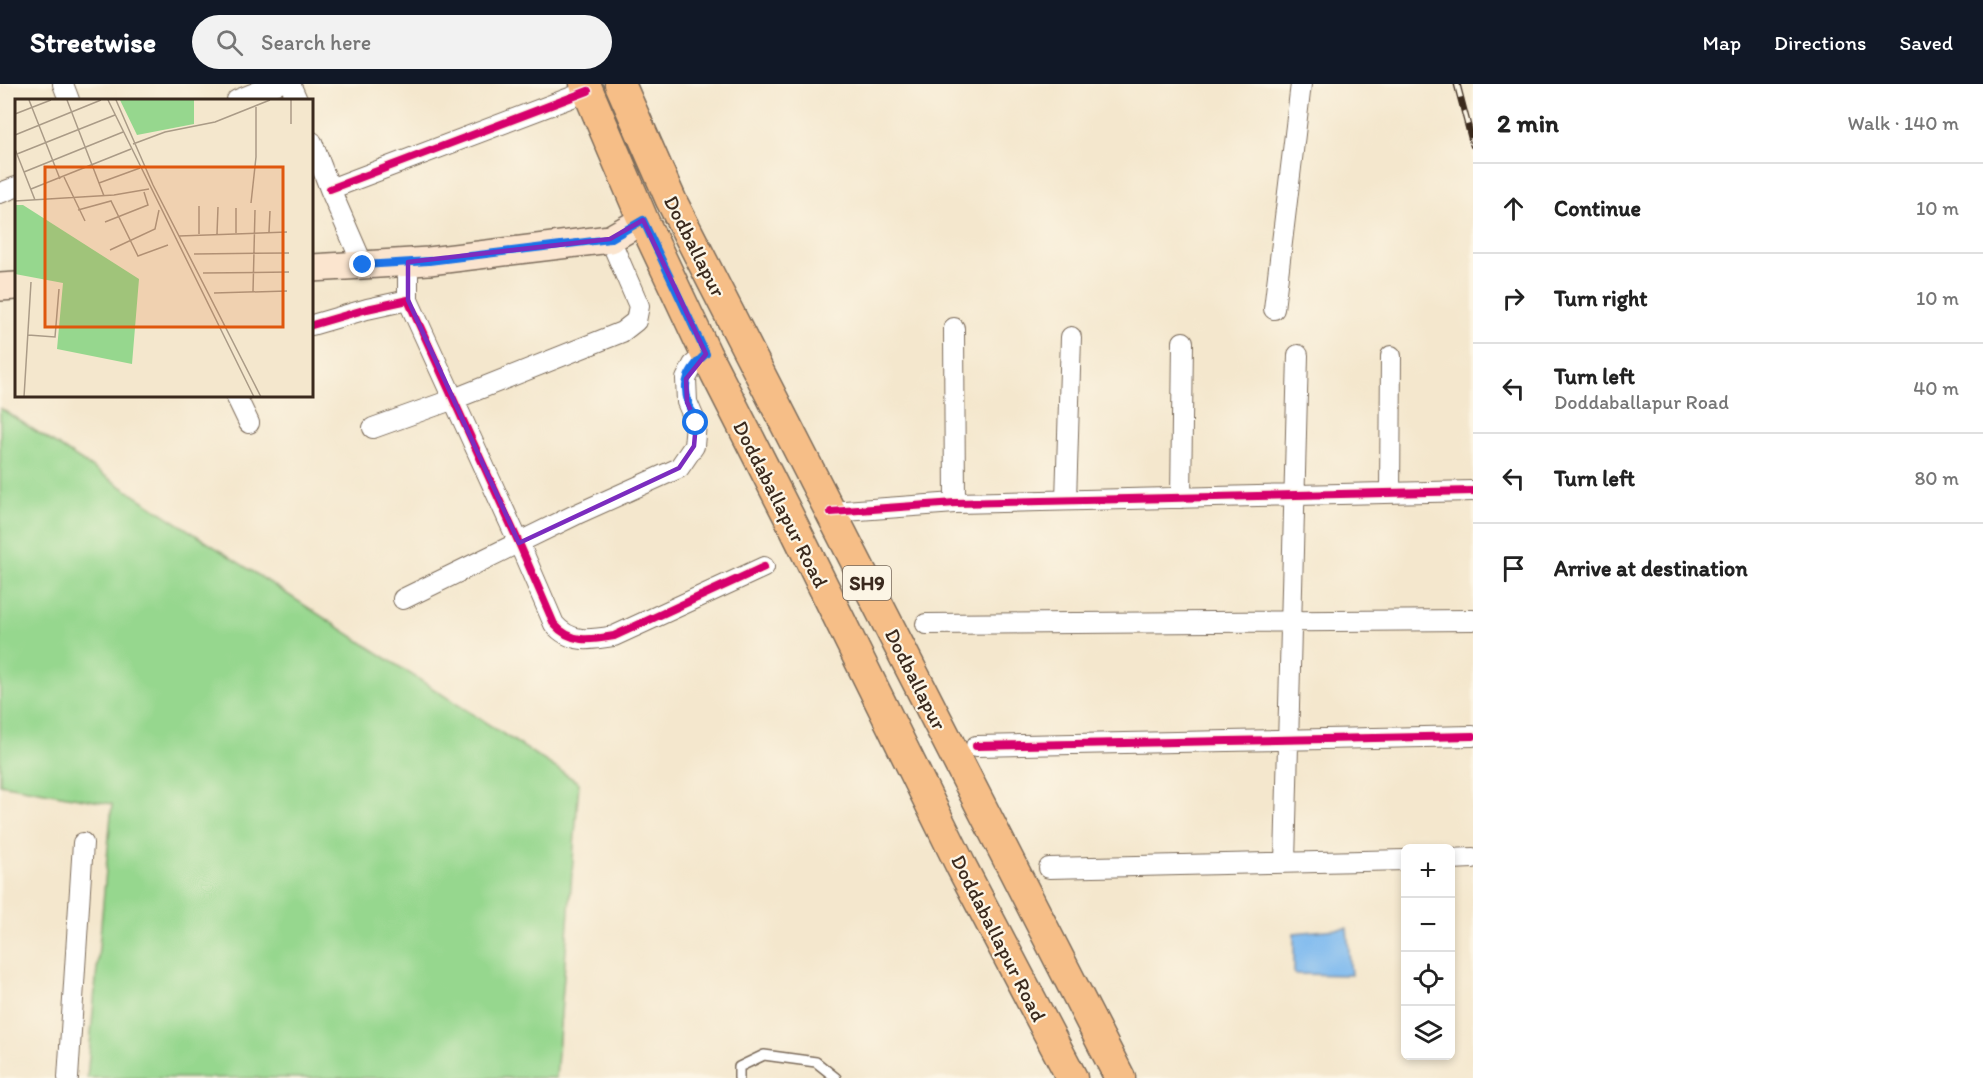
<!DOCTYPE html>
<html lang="en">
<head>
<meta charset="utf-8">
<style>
  body { margin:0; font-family:Itim,sans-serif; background:#f2f2f2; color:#222 }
  .controls { position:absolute; right:18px; bottom:18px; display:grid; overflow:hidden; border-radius:9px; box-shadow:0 3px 9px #0003 }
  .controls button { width:54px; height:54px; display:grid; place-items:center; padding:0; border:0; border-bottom:2px solid #e0e0e0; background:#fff; color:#222; font:30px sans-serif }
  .stop { position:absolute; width:18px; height:18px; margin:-14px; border:4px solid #1a73e8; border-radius:50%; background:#fff }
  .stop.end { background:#1a73e8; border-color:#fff; box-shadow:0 2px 6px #0008 }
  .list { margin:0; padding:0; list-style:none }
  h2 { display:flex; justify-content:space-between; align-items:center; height:78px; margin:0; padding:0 24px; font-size:26px }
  h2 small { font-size:20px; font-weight:400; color:#767676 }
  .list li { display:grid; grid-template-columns:39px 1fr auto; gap:18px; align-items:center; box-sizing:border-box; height:90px; padding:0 24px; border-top:2px solid #e0e0e0 }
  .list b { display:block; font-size:22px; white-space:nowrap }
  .list p { margin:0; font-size:20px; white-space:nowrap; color:#767676 }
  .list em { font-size:20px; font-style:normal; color:#767676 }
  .icon { flex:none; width:33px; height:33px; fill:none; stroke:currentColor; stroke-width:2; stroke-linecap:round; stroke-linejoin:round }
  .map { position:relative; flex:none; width:1473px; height:994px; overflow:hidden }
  header { display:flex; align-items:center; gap:36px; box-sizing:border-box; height:84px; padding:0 30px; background:#111827; color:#fff }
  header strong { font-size:28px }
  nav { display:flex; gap:33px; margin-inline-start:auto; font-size:21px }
  .search { width:420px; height:54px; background:#f2f2f2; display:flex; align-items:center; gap:15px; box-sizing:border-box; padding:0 21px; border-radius:33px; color:#767676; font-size:22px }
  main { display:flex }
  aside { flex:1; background:#fff }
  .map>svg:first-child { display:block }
</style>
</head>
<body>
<header>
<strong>Streetwise</strong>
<div class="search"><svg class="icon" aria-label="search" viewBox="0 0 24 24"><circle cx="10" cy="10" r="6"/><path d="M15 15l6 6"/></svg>Search here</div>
<nav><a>Map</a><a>Directions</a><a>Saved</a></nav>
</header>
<main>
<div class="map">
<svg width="1473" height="994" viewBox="0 0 1473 994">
  <rect width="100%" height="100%" fill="#fcf5e5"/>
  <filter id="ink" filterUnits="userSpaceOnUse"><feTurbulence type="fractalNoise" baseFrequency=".0167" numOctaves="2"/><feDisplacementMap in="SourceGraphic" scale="12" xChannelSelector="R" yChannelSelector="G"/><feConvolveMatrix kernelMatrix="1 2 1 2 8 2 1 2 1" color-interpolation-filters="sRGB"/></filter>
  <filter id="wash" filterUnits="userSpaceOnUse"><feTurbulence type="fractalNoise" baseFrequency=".008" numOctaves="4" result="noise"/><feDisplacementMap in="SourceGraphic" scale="24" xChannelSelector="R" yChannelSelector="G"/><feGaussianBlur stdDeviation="1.35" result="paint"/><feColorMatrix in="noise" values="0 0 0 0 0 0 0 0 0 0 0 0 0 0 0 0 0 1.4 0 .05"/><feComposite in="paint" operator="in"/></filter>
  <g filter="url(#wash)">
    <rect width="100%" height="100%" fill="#f4e7cd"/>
    <!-- green -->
    <path fill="#96d78e" stroke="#688056" stroke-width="1.5" d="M0,324L579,699L556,994H87L112,720L0,700Z"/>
    <!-- water -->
    <path fill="#7db9ef" stroke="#5c7286" stroke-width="1.5" d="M1347,844L1351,891L1294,890V849Z"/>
  </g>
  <g filter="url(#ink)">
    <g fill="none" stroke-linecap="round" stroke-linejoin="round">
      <!-- lane casing -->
      <g stroke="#7c6c5b" stroke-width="12">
        <path id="lane" d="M739,994V983L764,971L816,978L836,994"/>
      </g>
      <!-- street casing -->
      <g stroke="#7c6c5b" stroke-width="22">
        <path id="street" d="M63,0L69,16
          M290,0L297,16
          M237,16L278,0
          M312,58L330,105L363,181
          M330,105L588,7
          M0,109L16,103
          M408,178V216
          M1274,225L1301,0
          M312,241L367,225L408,216L519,459L554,540C571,560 591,556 614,552L764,483
          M954,244L955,419
          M236,312L249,339
          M373,344L454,315L622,248L636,237L639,222L610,155
          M1390,409L1391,272
          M1181,414L1183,258
          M1066,416L1071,253
          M831,428L955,419L1473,407
          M403,515L577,430L679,384L694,362L696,339L687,318L686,295L693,281L706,270
          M926,540L1473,536
          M976,662L1473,652
          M1450,775L1473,774
          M1285,778L1298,271
          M1049,784L1406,776
          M68,994L83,759"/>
      </g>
      <!-- secondary casing -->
      <g stroke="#7c6c5b" stroke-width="30">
        <path id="secondary" d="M312,184L429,177L610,155L643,136
          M0,203L16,202"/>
      </g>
      <!-- primary casing -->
      <g stroke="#7c6c5b" stroke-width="33">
        <path id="primary" d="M585,0L643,136L706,270L789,433L961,782L1072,994
          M620,0L671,116L1120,994"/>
      </g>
      <!-- lane -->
      <use href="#lane" stroke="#fff" stroke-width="9"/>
      <!-- street -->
      <use href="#street" stroke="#fff" stroke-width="20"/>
      <!-- secondary -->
      <use href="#secondary" stroke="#fbe5cf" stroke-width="27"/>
      <!-- primary -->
      <use href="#primary" stroke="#f6be87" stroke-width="30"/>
      <!-- rail casing -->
      <g stroke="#3b2a1e" stroke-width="7">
        <path id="rail" d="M1457,0L1473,61"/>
      </g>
      <!-- rail -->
      <use href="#rail" stroke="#fcf5e5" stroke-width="4.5" stroke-dasharray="14" stroke-linecap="butt"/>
      <!-- cycleway casing -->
      <g stroke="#fcf5e5" stroke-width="11">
        <path id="cycleway" d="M330,105L588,7
          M312,241L367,225L408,216L519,459L554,540C571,560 591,556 614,552L764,483
          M831,428L955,419L1473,407
          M976,662L1473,652"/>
      </g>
      <!-- cycleway -->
      <use href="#cycleway" stroke="#d6006c" stroke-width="8"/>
    </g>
  </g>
  <g fill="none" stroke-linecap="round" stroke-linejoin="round" filter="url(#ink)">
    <!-- route -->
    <path stroke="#1a73e8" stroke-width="8" d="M363,181L429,177L610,155L643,136L706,270C679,293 683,309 696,339"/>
  </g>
  <!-- marked area -->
  <path fill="none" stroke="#7b2cbf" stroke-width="4.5" stroke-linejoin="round" d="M643,136L706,270L686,295L687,318L696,339L694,362L679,384L519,459L408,216V178L610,155Z"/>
  <g text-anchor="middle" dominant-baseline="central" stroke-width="4.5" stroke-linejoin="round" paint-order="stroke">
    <!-- shield labels -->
    <rect fill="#fcf5e5" stroke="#75675a" stroke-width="1.5" x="843" y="482" width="48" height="34" rx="4.5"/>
    <g font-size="20" font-weight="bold" fill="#3b2a1e">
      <text x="867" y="499">SH9</text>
    </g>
    <!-- street labels -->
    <g font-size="21" fill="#3b2a1e" stroke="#fcf5e5">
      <text transform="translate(695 162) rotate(63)">Dodballapur</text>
      <text transform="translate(781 420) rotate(63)">Doddaballapur Road</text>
      <text transform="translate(916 595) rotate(63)">Dodballapur</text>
      <text transform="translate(999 854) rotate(63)">Doddaballapur Road</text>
    </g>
  </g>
  <!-- overview -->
  <g transform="translate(15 15)">
    <rect width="298" height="298" fill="#f4e7cd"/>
    <path d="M105,1H179V25L122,36ZM0,106H8L124,180L117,265L42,250L48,184L0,175Z" fill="#96d78e"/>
    <path fill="none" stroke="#aa9b87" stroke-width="1.5" d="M14,1L45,80M52,1L89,97M93,1L239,298M101,1L138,86L246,298M0,15L36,1M276,25V1M0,36L86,1M118,45L150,33L200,23L255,1M0,50L20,101M2,55L100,16M9,73L108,33M49,78L70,122M84,84L125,69M16,90L116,50M0,102L99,96L134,90M236,104L241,58V8M184,107V135M63,111L96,102L123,157L153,146M90,123L133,106L129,93M254,133L255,112M221,134V109M202,135L203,108M164,137L272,133M95,151L140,130L144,111M179,155L274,154M188,174L274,173M238,193L240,111M199,194L272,192M13,236L40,238L44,190M9,298L16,183"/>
    <path fill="#df570d" fill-opacity="0.15" stroke="#df570d" stroke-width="3" d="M30,68H268V228H30Z"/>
    <rect width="298" height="298" fill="none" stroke="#3b2a1e" stroke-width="3"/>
  </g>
</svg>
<div class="controls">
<button>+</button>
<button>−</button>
<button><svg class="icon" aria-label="locate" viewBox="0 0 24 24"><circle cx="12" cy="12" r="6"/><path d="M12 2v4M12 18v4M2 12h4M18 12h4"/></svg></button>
<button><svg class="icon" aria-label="layers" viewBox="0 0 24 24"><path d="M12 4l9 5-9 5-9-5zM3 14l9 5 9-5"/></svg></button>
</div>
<div class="stop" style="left:696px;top:339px"></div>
<div class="stop end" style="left:363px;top:181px"></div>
</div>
<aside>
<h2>2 min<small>Walk · 140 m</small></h2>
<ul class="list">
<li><svg class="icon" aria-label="ahead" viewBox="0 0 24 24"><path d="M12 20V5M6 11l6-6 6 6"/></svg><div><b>Continue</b></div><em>10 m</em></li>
<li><svg class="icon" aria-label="right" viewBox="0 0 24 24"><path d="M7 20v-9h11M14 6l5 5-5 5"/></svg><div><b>Turn right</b></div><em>10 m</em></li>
<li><svg class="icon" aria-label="left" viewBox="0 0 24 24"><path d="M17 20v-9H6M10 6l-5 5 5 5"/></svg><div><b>Turn left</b><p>Doddaballapur Road</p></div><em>40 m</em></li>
<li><svg class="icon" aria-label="left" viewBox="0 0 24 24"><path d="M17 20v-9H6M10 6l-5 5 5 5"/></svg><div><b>Turn left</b></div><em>80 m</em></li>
<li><svg class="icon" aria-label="arrive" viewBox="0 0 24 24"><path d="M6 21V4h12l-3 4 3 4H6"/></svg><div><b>Arrive at destination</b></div></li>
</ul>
</aside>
</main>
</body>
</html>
